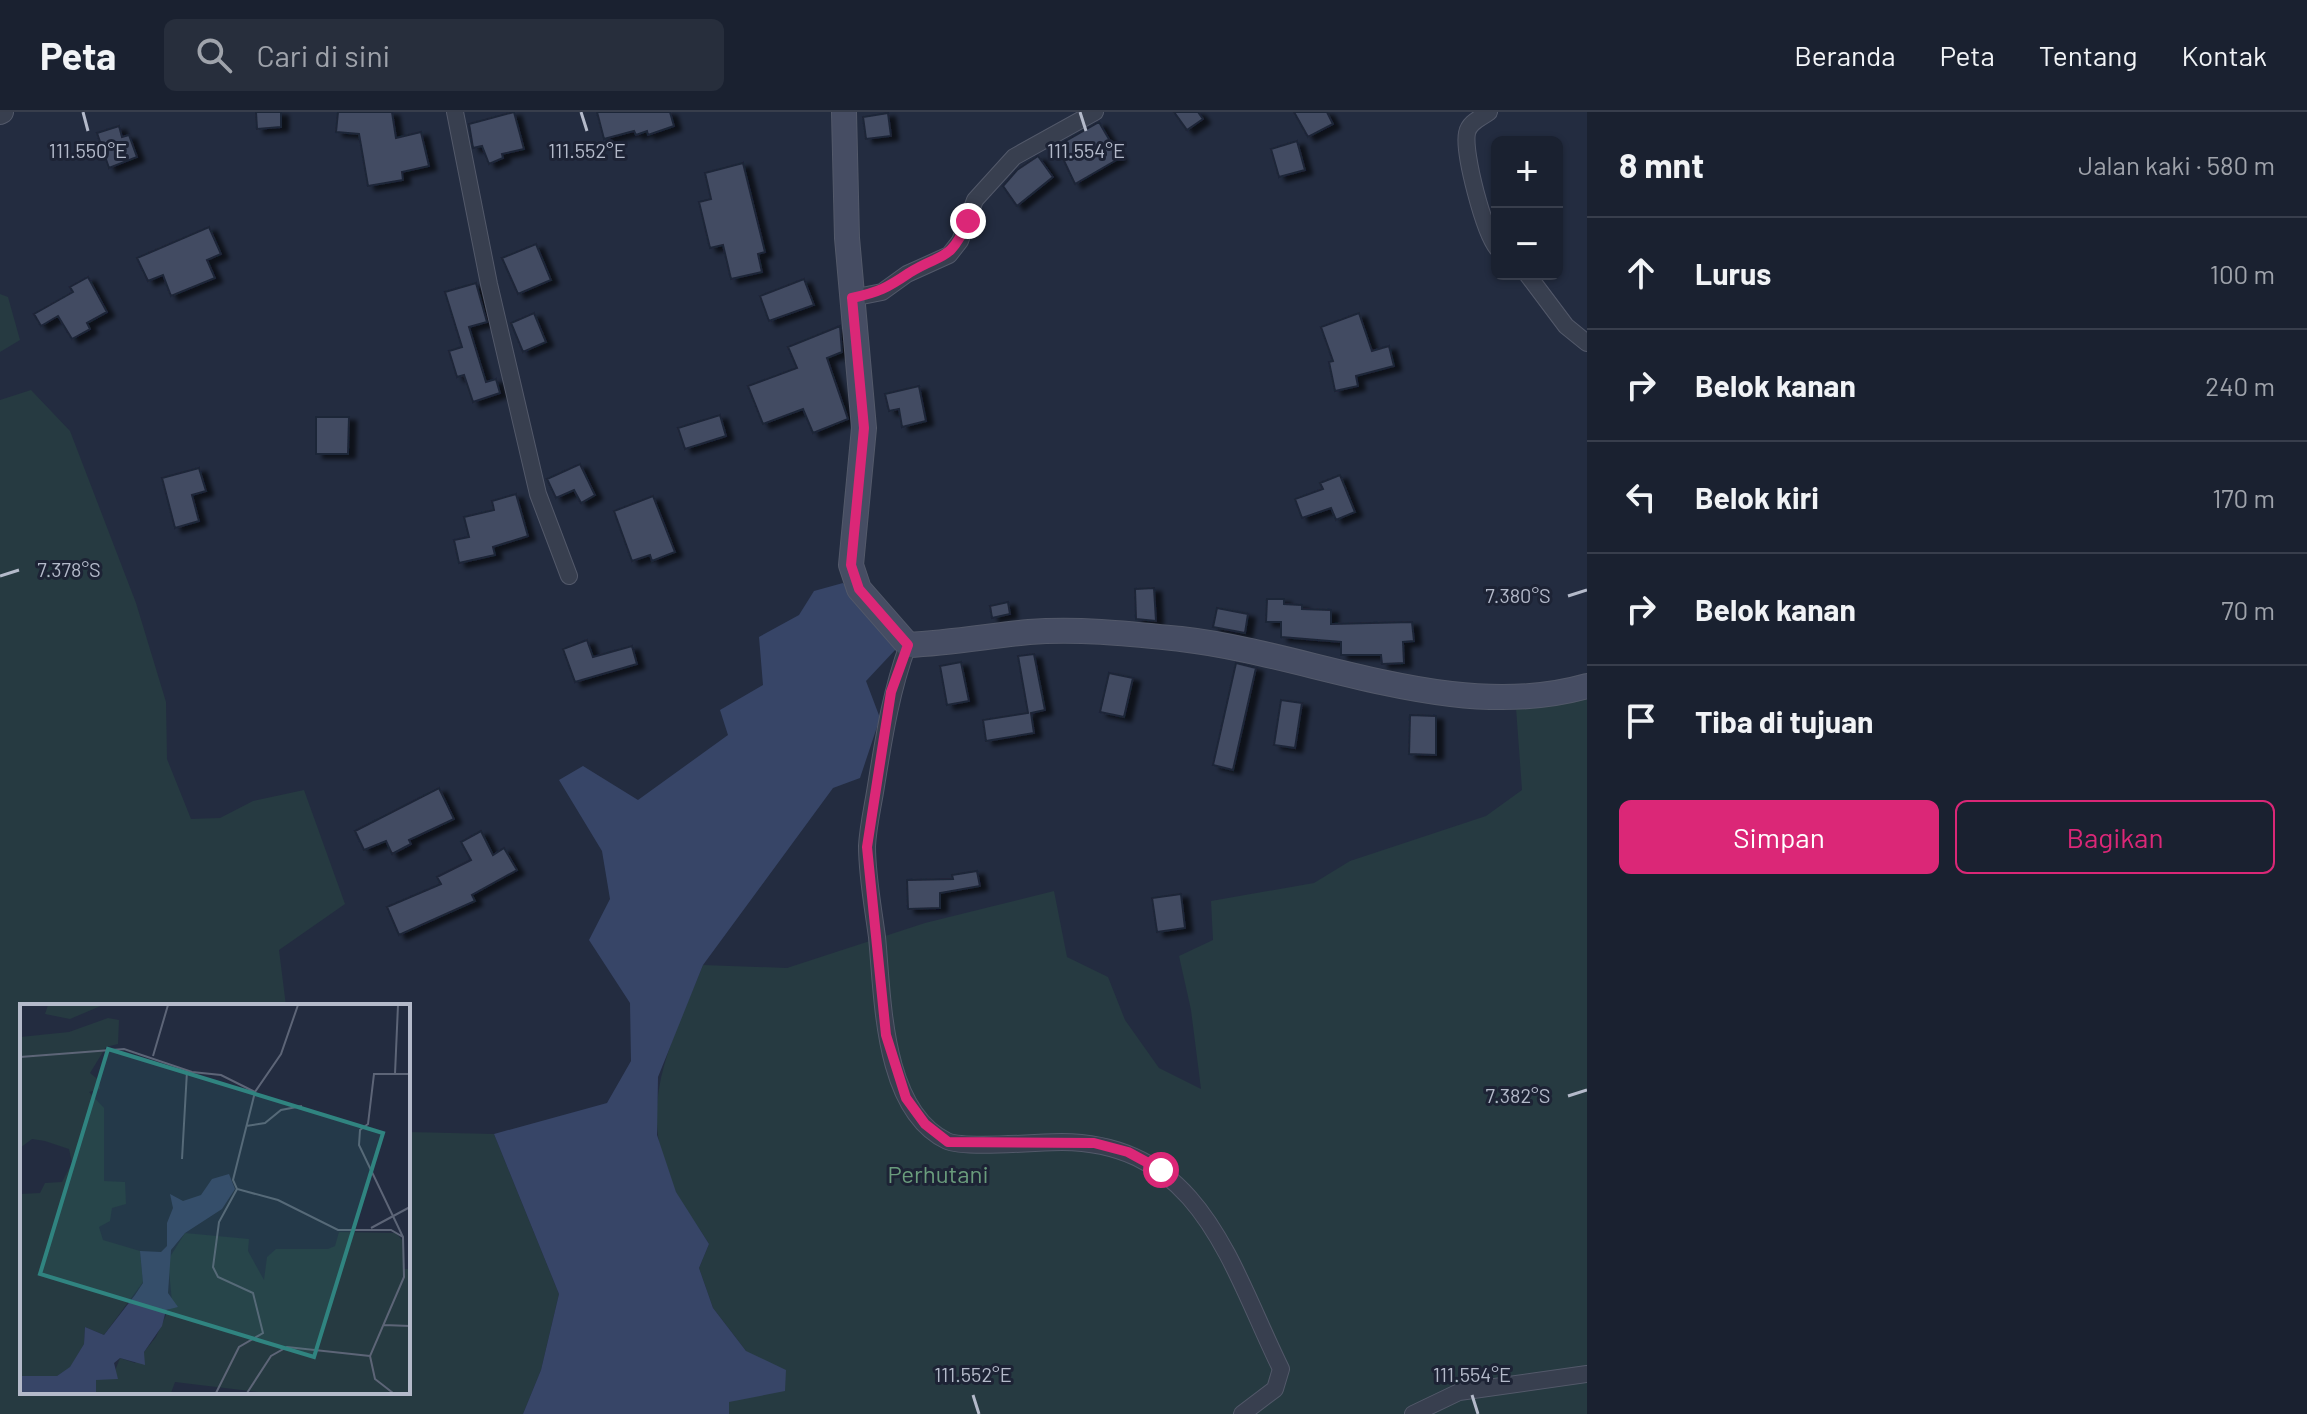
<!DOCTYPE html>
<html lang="id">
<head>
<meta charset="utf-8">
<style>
  body { margin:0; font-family:Barlow,sans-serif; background:#272e3c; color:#f1f3f6 }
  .controls { position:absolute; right:24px; top:24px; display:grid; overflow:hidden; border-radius:12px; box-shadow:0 2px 6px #0004 }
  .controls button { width:72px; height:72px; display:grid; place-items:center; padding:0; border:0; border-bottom:2px solid #383e4c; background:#1a2130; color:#f1f3f6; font:40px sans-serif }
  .stop { position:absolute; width:24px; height:24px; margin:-18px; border:6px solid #db2777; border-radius:50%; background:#fff }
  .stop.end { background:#db2777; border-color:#fff; box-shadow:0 2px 8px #0008 }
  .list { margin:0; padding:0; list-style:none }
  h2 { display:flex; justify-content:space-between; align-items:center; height:104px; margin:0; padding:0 32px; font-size:34px }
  h2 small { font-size:26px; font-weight:400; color:#9fa3ab }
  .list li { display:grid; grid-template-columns:52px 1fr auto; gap:24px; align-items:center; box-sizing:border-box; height:112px; padding:0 32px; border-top:2px solid #383e4c }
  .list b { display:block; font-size:30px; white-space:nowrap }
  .list em { font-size:26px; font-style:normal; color:#9fa3ab }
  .actions { display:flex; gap:16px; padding:24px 32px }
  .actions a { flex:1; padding:18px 0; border:2px solid #db2777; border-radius:12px; text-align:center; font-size:28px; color:#db2777 }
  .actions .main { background:#db2777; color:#fff }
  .icon { flex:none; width:44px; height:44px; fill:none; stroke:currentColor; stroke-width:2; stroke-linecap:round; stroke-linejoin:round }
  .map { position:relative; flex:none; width:1587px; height:1302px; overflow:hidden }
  header { display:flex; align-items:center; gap:48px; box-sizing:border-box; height:112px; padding:0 40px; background:#1a2130; border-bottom:2px solid #383e4c }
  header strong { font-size:38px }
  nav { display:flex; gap:44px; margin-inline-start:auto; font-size:28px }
  .search { width:560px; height:72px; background:#272e3c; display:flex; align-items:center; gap:20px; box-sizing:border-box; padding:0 28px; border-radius:12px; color:#9fa3ab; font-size:30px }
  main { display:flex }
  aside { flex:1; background:#1a2130 }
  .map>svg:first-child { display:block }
</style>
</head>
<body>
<header>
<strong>Peta</strong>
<div class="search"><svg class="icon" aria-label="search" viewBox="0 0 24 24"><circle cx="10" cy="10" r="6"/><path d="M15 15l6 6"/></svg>Cari di sini</div>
<nav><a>Beranda</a><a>Peta</a><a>Tentang</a><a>Kontak</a></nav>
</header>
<main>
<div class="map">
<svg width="1587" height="1302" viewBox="0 0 1587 1302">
  <defs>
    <filter id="shadow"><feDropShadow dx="7" dy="4" stdDeviation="2" flood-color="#0009"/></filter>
  </defs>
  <rect width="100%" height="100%" fill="#232c40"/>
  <!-- green -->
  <path fill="#263a41" d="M0,182L8,185L20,228L0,240Z
    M31,278L70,319L136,491L166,590L167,647L191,707L220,706L253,689L304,678L345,792L279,838L286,894H22V1280H408V1020L494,1022L559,1182L541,1258L523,1302H0V288Z
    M1587,582V1302H729L728,1290L746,1239L713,1196L699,1156L709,1132C699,1115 685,1098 676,1081C633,994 671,933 703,853L787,856L925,811L1054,779L1067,845L1108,865L1125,908L1159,956L1201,977L1191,898L1179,844L1213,828L1211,789L1314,771L1350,749L1486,704L1522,678L1516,596Z"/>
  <!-- water -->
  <path fill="#374567" d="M843,471L896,537L866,569L880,606L860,666L833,676L703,853L658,965L657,1023L676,1080L709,1132L699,1156L713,1196L746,1239L786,1258L785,1279L729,1290V1302H523L541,1258L559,1182L494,1022L607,991L631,949L630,891L589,828L610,787L602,739L559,668L583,654L638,688L728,623L720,598L763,573L759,525L799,503L814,479Z"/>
  <!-- building -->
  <path fill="#424b62" stroke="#1f2537" stroke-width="2" filter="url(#shadow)" d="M256,0H281V15L257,17Z
    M338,0H392L396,26L421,20L429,54L402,60L403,68L368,74L359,22L336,20Z
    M514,0L524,37L502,42L503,46L489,52L482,34L473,36L469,12Z
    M597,0H670L674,14L648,23L647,19L636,23L634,19L604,27Z
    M1174,0H1198L1203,7L1187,18Z
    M1294,0H1327L1333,12L1308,25Z
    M888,1L891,24L866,27L863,5Z
    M1099,10L1120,46L1075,72L1057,34Z
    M119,14L122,25L129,23L137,45L109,56L97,21Z
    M1297,29L1305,58L1279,65L1271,37Z
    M1038,44L1053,65L1017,94L1003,74L1017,58Z
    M743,51L765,140L758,142L762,160L731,167L723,133L710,136L699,90L711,87L705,61Z
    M209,115L221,142L207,148L215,166L171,184L163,163L148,169L137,146Z
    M536,132L551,168L518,182L502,146Z
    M88,165L107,200L87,211L90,217L72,227L58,204L41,214L34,202L73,180L70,175Z
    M804,167L814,193L769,209L760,184Z
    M476,171L487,210L469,215L486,270L496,267L500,281L473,290L464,263L457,265L449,239L462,235L445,180Z
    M534,201L546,230L523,240L511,211Z
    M1359,201L1372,239L1389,234L1394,254L1356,264L1358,274L1335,279L1329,250L1333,249L1321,215Z
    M840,214L842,240L827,246L848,307L813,321L803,297L763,312L748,274L797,256L788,235Z
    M919,274L926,309L902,315L899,297L889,299L885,282Z
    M720,303L726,324L685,337L678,316Z
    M316,305H349L348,342H316Z
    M580,352L595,383L581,391L574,378L556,386L547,367Z
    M199,356L206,379L192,383L199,409L175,416L162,366Z
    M1340,363L1355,400L1336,408L1331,396L1302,406L1295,387L1323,377L1320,371Z
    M516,382L528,424L493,435L495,443L459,451L454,428L469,425L464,405L494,398L492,389Z
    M653,384L675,440L652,449L650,443L632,449L614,399Z
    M1154,476L1156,509L1136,507L1135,477Z
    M1267,487H1284V492L1302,493V497L1331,498V512L1412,510L1414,529L1403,530L1404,551L1382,552L1381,543H1341V530L1281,525V510H1266Z
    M1008,490L1010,502L992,506L990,494Z
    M1217,496L1248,502L1245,521L1213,515Z
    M587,528L593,545L632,534L637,552L575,570L563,537Z
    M1034,542L1045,598L1031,601L1034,621L986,629L983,608L1028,601L1018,544Z
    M961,550L969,589L947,593L940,554Z
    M1236,551L1256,556L1233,658L1213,653Z
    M1109,561L1133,566L1124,605L1100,600Z
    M1281,588L1302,591L1295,636L1274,633Z
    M1410,603L1436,604V643L1409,642Z
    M439,676L454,707L409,728L411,732L392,742L386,729L364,738L355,719Z
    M481,719L493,743L504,736L517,758L472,783L475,789L399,823L387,795L441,772L437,765L471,748L461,730Z
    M977,759L980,774L940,781V796L908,797L907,768L953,767L952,763Z
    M1181,782L1185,816L1157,820L1152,786Z"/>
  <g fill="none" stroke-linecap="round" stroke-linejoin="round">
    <!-- minor casing -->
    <g stroke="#53596a" stroke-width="18">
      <path id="minor" d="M455,0L489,172L538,382L569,464
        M1489,0C1481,6 1469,10 1467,21C1463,41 1484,120 1497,136
        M1527,162L1566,214L1587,231
        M852,186L882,180L907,162L949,143L960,129L975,88L1014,45L1095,0
        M908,533C891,579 884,625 876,674C873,694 868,714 867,734C867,764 873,795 877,825C883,885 882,998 947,1029C964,1037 1039,1030 1062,1030C1201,1031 1230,1153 1281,1257L1275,1277L1242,1302
        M1413,1302L1459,1280L1587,1262"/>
    </g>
    <!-- tertiary casing -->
    <g stroke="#53596a" stroke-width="24">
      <path id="tertiary" d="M0,1L2,0"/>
    </g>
    <!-- secondary casing -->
    <g stroke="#53596a" stroke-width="26">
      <path id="secondary" d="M844,0L847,126L864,316L851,453L859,477L908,533C949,531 989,524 1029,520C1079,516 1132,522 1181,527C1312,542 1454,612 1587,574"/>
    </g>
    <!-- minor -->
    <use href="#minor" stroke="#383f4f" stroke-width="16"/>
    <!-- tertiary -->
    <use href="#tertiary" stroke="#383f4f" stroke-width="22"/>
    <!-- secondary -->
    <use href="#secondary" stroke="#464d63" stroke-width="24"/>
  </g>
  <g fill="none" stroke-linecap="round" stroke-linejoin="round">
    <!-- route -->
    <path stroke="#db2777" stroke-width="10" d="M968,109C949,152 942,140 909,161C887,176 879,180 852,186L864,316L851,453L859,477L908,533L891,580L867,735L886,923L906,986L925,1012L948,1030L1094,1031L1128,1040L1161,1058"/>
  </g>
  <!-- ticks -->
  <path fill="none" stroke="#b4baca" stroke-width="3" d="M83,0L88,19M581,0L587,19M1080,0L1086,19M0,464L19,458M1568,484L1587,478M1568,984L1587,978M973,1283L979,1302M1472,1283L1478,1302"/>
  <g text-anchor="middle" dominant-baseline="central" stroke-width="6" stroke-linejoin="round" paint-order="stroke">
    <!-- park labels -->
    <g font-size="24" fill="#6a9c7c" stroke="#1d2335">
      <text x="938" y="1061">Perhutani</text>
    </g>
  </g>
  <!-- overview -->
  <g transform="translate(20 892)">
    <rect width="390" height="390" fill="#232c40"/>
    <path d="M28,1H83L50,15L25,10ZM88,14L99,16L98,40L86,43L70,69L80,77V85L69,88L84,104V177L105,178L106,200L92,204L90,217L79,223L83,236L120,247L123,278L84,331L65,323L64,340L50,364L37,372H0V190L20,189L25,179L42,178L52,159L49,145L25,137L12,135L0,144V33L49,28ZM319,228L376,229L382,236L384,265H390V389L238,388L155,378L151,389H76V376L95,367L100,354L115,359L136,333L152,298L148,256L165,229L229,235L228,247L244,276L247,253L256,245H308L315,242Z" fill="#263a41"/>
    <path d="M209,170L215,185L202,205L165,229L151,246L148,289L158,303L146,306L142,322L124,348L125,361L100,354L94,359L98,375L76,376V389H0V372H37L50,363L64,340L65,323L84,331L115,291L123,279L120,247L141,248L147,242V219L153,204L150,190L163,197L181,191L192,175Z" fill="#374567"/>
    <path fill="none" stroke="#5d6577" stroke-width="2" d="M278,1L261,50L235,88L213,176L217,185L258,196L318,226H371L383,233M133,52L148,1M0,53L104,45L172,68L201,71L235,88M375,70L378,1M226,122L245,119L261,106L282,102M162,155L167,67M351,224L390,203M364,321L390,322M196,389L219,343L243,329L233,289L198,273L193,263L199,218L217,185M227,389L251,352L267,343L350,352M373,389L355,375L350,352L384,273L383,233L339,141L340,126L348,120L354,70H390"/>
    <path fill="#308480" fill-opacity="0.15" stroke="#308480" stroke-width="4" d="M88,45L363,129L294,353L20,270Z"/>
    <rect width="390" height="390" fill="none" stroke="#b4baca" stroke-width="4"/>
  </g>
  <g font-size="20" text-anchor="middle" fill="#b4baca" stroke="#1d2335" stroke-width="6" stroke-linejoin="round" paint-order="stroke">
    <text x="88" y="46">111.550°E</text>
    <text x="587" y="46">111.552°E</text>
    <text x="1086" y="46">111.554°E</text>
    <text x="69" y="465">7.378°S</text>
    <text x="1518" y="491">7.380°S</text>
    <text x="1518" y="991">7.382°S</text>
    <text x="973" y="1270">111.552°E</text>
    <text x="1472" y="1270">111.554°E</text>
  </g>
</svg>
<div class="controls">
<button>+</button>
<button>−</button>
</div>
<div class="stop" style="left:1161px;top:1058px"></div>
<div class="stop end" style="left:968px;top:109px"></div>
</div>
<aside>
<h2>8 mnt<small>Jalan kaki · 580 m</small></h2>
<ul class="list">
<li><svg class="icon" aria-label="ahead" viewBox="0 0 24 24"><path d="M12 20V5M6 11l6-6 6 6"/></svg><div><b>Lurus</b></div><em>100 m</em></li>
<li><svg class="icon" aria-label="right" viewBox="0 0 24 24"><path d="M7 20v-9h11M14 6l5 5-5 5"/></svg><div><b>Belok kanan</b></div><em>240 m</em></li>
<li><svg class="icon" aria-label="left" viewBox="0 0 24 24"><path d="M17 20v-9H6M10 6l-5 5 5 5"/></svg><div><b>Belok kiri</b></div><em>170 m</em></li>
<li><svg class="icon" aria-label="right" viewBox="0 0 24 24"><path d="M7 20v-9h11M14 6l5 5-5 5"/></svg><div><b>Belok kanan</b></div><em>70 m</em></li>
<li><svg class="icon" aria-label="arrive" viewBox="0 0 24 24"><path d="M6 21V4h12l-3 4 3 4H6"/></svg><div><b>Tiba di tujuan</b></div></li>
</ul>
<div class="actions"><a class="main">Simpan</a><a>Bagikan</a></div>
</aside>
</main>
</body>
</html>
